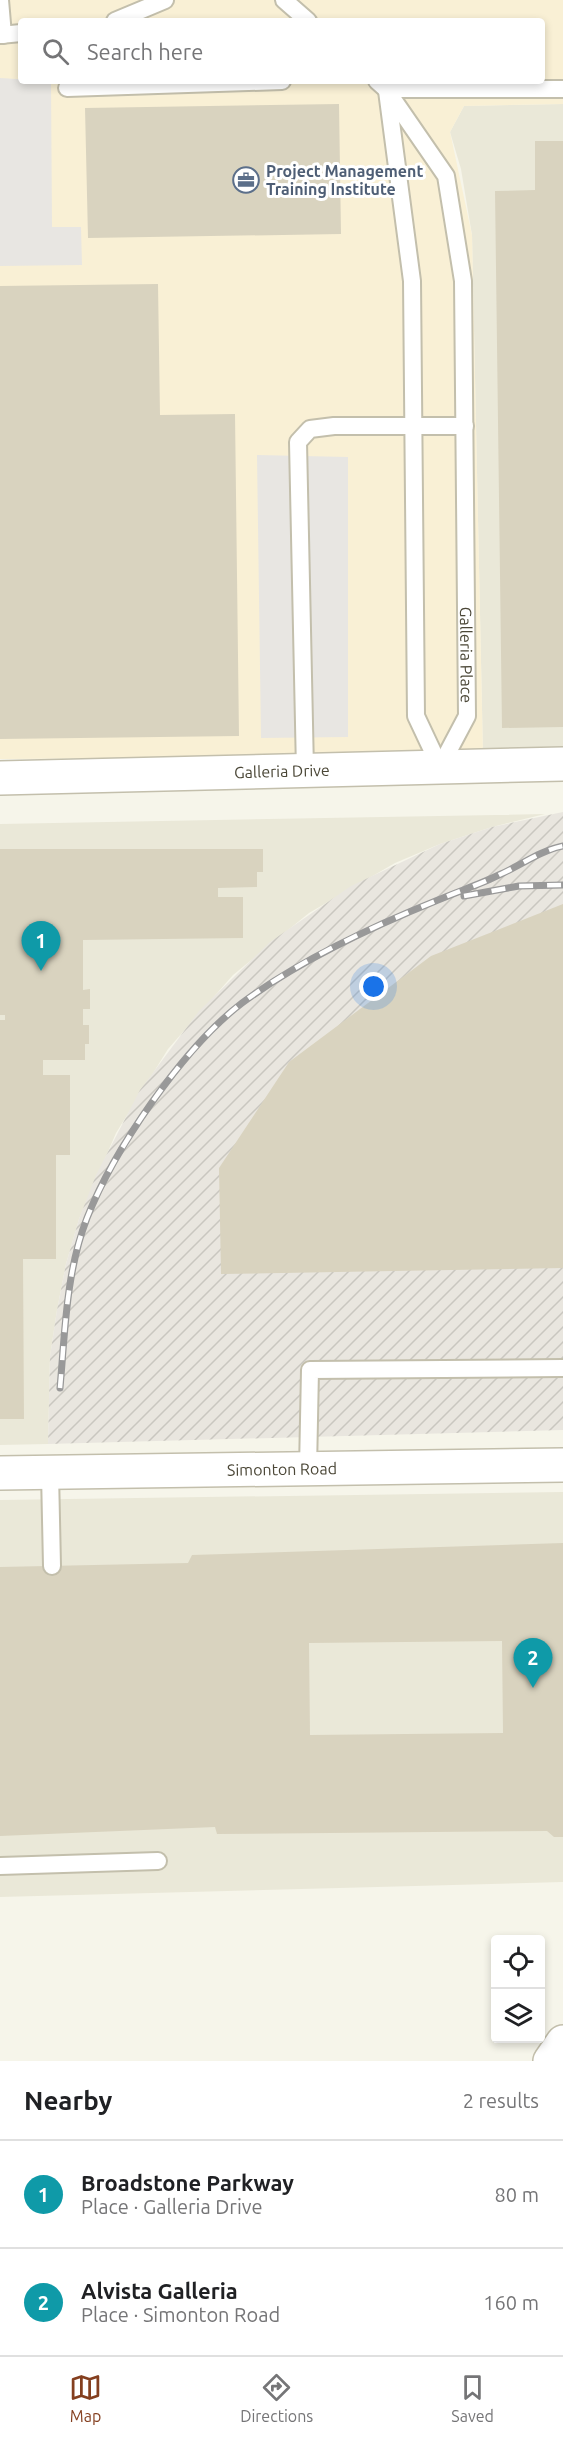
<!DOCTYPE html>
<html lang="en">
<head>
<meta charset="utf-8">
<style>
  body { margin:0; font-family:Ubuntu,sans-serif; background:#f2f2f2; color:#202124 }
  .controls { position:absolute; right:18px; bottom:18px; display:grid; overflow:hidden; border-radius:6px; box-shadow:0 3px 9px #0003 }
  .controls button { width:54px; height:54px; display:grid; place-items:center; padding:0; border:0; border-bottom:2px solid #e0e0e0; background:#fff; color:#202124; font:30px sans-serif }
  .you { position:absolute; left:374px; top:987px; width:21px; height:21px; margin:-15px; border:4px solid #fff; border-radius:50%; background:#1a73e8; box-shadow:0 0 0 9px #1a73e833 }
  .badge { display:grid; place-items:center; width:39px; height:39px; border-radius:50%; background:#843f1f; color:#fff; font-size:20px; font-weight:700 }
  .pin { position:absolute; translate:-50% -50px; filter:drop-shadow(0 2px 3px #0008) }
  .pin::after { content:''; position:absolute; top:32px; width:21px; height:18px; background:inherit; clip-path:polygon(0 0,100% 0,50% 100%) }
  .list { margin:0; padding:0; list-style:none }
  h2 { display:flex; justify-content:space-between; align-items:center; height:78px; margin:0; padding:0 24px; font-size:26px }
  h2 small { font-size:20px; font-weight:400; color:#757577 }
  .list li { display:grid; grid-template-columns:39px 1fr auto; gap:18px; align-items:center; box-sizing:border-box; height:108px; padding:0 24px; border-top:2px solid #e0e0e0 }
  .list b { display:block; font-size:22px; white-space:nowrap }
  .list p { margin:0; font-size:20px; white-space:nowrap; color:#757577 }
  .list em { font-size:20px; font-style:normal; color:#757577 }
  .icon { flex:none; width:33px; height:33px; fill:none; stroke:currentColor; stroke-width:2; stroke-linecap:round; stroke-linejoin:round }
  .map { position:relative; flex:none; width:563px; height:2061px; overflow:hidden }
  .search { position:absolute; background:#fff; box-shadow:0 3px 9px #0003; left:18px; right:18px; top:18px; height:66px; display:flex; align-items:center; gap:15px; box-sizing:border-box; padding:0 21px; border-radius:6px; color:#757577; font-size:22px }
  .sheet { height:294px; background:#fff }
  nav { display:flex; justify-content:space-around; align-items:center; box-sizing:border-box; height:84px; border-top:2px solid #e0e0e0; background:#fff; font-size:16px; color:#757577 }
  nav a { display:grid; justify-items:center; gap:3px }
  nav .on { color:#843f1f }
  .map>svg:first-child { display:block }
</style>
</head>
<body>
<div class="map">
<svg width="563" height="2061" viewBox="0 0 563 2061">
  <defs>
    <pattern id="industrial-furrows" width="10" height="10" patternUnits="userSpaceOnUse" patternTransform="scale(1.5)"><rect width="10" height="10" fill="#e9e6df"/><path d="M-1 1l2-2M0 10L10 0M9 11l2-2" fill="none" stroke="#c9c7c0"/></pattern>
  </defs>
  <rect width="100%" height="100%" fill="#f6f5ea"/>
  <!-- residential -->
  <path fill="#eae8d8" d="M563,104V755L483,756L472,235L461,169L450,132L464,106Z
    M545,814L492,827L440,844L395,863L309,913L233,975L168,1049L116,1133L79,1219L66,1264L57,1310L50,1356L48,1444L0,1445V824Z
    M563,1492V1882L0,1897V1500Z"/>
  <!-- commercial -->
  <path fill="#f9f0d5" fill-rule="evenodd" d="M0,0H563V104L464,106L450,132L472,235L483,756L0,759ZM21,21H542V81H21Z"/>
  <!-- industrial -->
  <path fill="url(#industrial-furrows)" d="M563,812V1430L48,1444L50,1356L57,1310L66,1264L79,1219L96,1175L140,1090L199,1011L270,942L351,886L440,844L492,827Z"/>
  <!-- parking -->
  <path fill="#e8e6e2" d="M0,78L51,81L52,227H81L82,265L0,266Z
    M257,455L348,457V737L261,738Z"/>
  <!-- building -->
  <path fill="#d9d3bf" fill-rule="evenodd" d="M339,104L341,234L88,238L85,108Z
    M535,141H563V727L502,728L495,191L535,190Z
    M158,284L160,415L235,414L239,736L0,739V286Z
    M0,849H263V872H257V887L218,888V897H243V938L83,940V990L90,989V1009H83V1025H89V1044H85V1060H43V1075H70V1155H56V1259H23L24,1419H0V1020H5V1015H0Z
    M563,904V1268L221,1274L219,1168L289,1062L431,956Z
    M563,1543V1837H554L547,1831L217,1834L215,1827L0,1836V1567L188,1563L192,1555ZM502,1641L503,1733L310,1735L309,1643Z"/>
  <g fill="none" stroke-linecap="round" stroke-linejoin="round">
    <!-- lane casing -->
    <g stroke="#c3bfac" stroke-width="20">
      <g id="lane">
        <path d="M0,0L3,35"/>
        <path d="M284,0L308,21"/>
        <path d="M115,21L165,0"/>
        <path d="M0,35L21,33"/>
        <path id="s1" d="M377,81L386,89L446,176L463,281L467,716L440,767"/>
        <path d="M67,88L282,81"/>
        <path d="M386,89H563"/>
        <path d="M387,91L412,281L416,716L440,767"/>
        <path d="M305,770L298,442L310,429L334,426H465"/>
        <path d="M308,1469L310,1370L563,1368"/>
        <path d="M50,1473L52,1566"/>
        <path d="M0,1866L158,1861"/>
      </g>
    </g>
    <!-- street casing -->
    <g stroke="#c3bfac" stroke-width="36">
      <g id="street">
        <path id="s2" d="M0,778L563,764"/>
        <path id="s3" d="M0,1473L563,1465"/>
        <path d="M550,2061L563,2042"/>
      </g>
    </g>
    <!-- lane -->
    <use href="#lane" stroke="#fff" stroke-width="16"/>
    <!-- street -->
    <use href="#street" stroke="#fff" stroke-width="33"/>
    <!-- rail casing -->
    <g stroke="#999" stroke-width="7">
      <path id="rail" d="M464,896L519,886L563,885
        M60,1388C65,1332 66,1272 87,1218C114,1149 183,1048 242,1003C300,960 371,927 438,900C459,891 481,884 501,874C521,865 542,850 563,846"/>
    </g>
    <!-- rail -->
    <use href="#rail" stroke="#fff" stroke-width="4.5" stroke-dasharray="14" stroke-linecap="butt"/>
  </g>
  <!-- icons -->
  <defs>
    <g id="office-ring" transform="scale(1.35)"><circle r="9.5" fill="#fff" stroke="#5c6f8a" stroke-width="1.5"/><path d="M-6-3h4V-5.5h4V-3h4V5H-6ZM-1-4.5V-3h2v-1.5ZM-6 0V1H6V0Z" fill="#5c6f8a"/></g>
  </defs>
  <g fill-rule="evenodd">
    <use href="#office-ring" x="246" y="180"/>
  </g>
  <g text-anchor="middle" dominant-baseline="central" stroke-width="6" stroke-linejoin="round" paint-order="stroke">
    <!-- service labels -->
    <g font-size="16" font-weight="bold" fill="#4e5e75" stroke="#fff" text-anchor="start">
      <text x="266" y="171">Project Management<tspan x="266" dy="18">Training Institute</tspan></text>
    </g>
    <!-- street labels -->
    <g font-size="16" fill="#4b4737" stroke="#fff">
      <text stroke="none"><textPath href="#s1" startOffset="598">Galleria Place</textPath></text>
      <text stroke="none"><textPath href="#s2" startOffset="282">Galleria Drive</textPath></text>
      <text stroke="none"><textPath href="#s3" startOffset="282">Simonton Road</textPath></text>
    </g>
  </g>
</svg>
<div class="controls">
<button><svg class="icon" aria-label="locate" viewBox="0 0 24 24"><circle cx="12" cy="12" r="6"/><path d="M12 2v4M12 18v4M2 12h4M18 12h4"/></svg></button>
<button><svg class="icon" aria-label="layers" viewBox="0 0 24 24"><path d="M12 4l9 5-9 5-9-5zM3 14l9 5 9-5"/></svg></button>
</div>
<div class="you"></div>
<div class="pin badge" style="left:41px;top:971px;background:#0f9aa8">1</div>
<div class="pin badge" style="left:533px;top:1688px;background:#0f9aa8">2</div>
<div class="search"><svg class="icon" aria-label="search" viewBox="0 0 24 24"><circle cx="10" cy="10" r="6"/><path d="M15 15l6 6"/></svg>Search here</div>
</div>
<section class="sheet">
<h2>Nearby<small>2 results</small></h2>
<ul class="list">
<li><span class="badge" style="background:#0f9aa8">1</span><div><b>Broadstone Parkway</b><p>Place · Galleria Drive</p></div><em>80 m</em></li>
<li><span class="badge" style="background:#0f9aa8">2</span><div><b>Alvista Galleria</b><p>Place · Simonton Road</p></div><em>160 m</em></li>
</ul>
</section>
<nav>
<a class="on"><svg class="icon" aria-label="map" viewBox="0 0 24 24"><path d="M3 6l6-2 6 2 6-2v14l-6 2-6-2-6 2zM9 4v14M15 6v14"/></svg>Map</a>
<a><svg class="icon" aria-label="directions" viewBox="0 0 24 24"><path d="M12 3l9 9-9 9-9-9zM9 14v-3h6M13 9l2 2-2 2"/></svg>Directions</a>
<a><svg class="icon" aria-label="saved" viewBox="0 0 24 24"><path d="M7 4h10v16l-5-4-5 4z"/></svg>Saved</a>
</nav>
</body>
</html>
